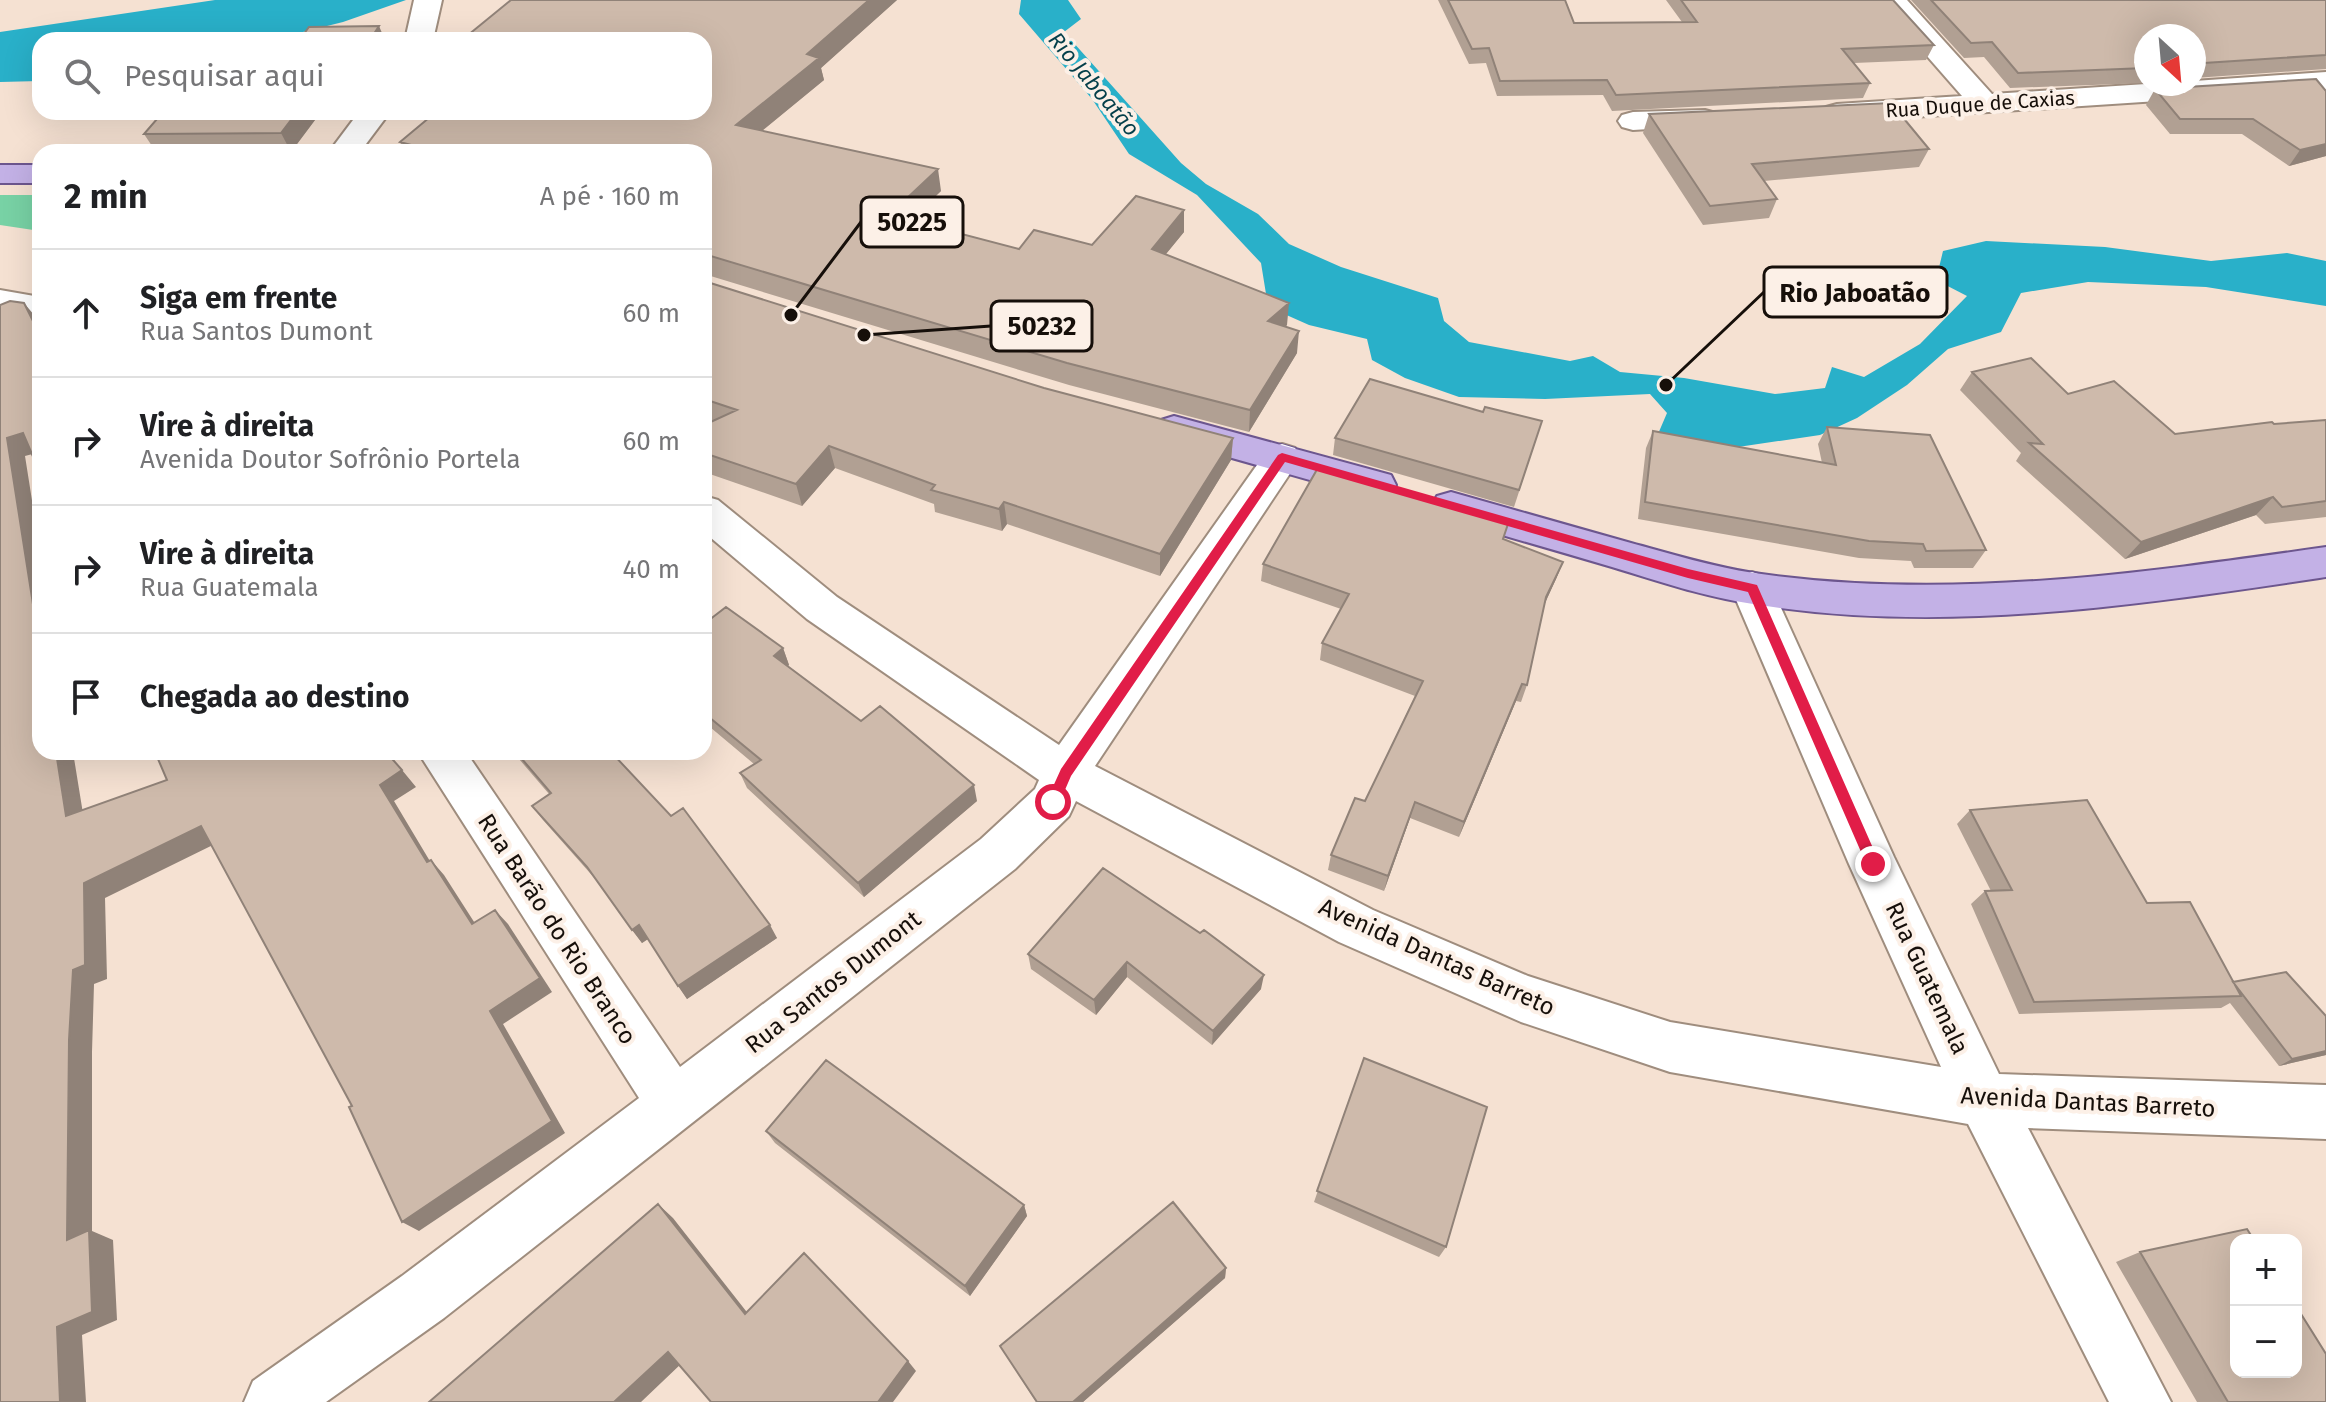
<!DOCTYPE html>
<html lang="pt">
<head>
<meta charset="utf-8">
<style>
  body { margin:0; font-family:"Fira Sans",sans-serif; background:#f6f6f6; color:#202124 }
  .controls { position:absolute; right:24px; bottom:24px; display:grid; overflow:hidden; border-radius:16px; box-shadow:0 8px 32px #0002 }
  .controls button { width:72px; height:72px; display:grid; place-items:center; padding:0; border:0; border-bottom:2px solid #e0e0e0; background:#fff; color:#202124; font:40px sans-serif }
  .compass { position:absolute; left:2134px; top:24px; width:72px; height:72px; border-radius:50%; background:#fff; box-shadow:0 8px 32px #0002; rotate:154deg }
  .stop { position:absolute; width:24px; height:24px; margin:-18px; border:6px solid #e11d48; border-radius:50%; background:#fff }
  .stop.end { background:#e11d48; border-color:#fff; box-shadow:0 2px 8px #0008 }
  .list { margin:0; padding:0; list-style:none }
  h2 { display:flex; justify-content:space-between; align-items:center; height:104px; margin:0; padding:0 32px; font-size:34px }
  h2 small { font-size:26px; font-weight:400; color:#757577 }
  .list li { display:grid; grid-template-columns:52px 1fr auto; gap:24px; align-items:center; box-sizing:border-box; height:128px; padding:0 32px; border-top:2px solid #e0e0e0 }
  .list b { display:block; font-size:30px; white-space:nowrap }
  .list p { margin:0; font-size:26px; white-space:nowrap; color:#757577 }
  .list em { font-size:26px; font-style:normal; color:#757577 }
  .icon { flex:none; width:44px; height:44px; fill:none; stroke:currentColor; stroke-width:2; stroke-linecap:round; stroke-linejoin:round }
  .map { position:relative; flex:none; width:2326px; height:1402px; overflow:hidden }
  .search { position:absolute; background:#fff; box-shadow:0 8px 32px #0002; left:32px; top:32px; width:680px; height:88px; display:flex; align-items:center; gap:20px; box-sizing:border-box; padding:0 28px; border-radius:24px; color:#757577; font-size:30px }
  .panel { position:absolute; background:#fff; box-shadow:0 8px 32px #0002; left:32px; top:144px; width:680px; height:616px; border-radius:24px }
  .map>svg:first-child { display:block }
</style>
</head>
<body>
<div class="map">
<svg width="2326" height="1402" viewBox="0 0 2326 1402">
  <rect width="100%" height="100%" fill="#f5e1d2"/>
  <!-- green -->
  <path fill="#78d2a5" d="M0,195H40V231L0,225Z"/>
  <!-- water -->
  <path fill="#29b0c9" d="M215,0H406L343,22L271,40H40V81L0,82V32Z
    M1021,0H1068L1081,19L1064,32L1181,163L1206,184L1258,214L1289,244L1341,267L1438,298L1444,321L1469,342L1570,361L1593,356L1620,372L1684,378L1775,394L1825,388L1832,367L1864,377L1920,344L1967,296L1936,280L1943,251L1986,241L2105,247L2211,261L2287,253L2326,261V306L2206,287L2088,282L2021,293L2001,332L1948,349L1907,385L1857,418L1820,435L1738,447L1658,434L1667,413L1650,394L1545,399L1459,397L1405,378L1372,360L1367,339L1309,325L1273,309L1267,300L1261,263L1197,195L1129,154L1092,99L1019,14Z"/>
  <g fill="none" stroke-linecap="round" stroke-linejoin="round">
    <!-- minor casing -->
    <g stroke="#9f8d7e" stroke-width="4">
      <path id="minor" d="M1878,0H1907L1992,94L2146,84H2194V81L2326,72V90L1837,122L1826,119L1822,113L1826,107L1837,104L1962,96Z
        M1705,110L1716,113L1720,119L1716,125L1633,130L1622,127L1618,121L1622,115L1633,112Z
        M0,290L40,297V319L0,312Z
        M1282,444L1295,448L1301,457L1095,766L1373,910L1528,976L1670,1022L1941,1067L1849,864L1731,588L1737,577L1752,572L1767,577L1894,857L1999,1074L2326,1085V1139L2028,1128L2171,1402H2109L1968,1124L1670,1072L1521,1022L1339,942L1076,801L1069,816L1015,869L444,1318L326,1402H244L253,1381L402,1276L639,1098L418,752H466L680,1067L981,839L1035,789L1039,780L807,619L704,532V496L718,500L837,597L1059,745L1269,448Z"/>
    </g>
    <!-- tertiary casing -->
    <g stroke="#9f8d7e" stroke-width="4">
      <path id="tertiary" d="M414,0H442L433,40H405Z
        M359,112H390L360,152H329Z"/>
    </g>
    <!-- primary casing -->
    <g stroke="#6c568e" stroke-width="4">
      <path id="primary" d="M0,165H40V183H0Z
        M1174,416L1391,475L1396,485L1391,495L1377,499L1161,438L1155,429L1161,420Z
        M1451,492C1511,509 1571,526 1631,543C1672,554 1713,567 1754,573C1945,601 2137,574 2326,547V577C2137,605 1943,635 1753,604C1705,597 1658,581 1612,567C1554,550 1495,533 1437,516L1431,506L1437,496Z"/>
    </g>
    <!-- minor -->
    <use href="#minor" fill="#fff" fill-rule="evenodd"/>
    <!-- tertiary -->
    <use href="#tertiary" fill="#fff" fill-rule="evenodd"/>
    <!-- primary -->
    <use href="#primary" fill="#c3b1e6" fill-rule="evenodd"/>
  </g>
  <!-- wall -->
  <path fill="#b1a093" d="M511,0H897L821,68L824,80L762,131L941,191L911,220L1019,249L1092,245L1184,210V232L1166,254L1287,325L1285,327L1297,353L1249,432L1069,385L704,274V152H406L400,142L432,116L413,112H704Z
    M1438,0H1565L1574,23L1682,22L1666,0H1893L1934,45L1926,60L1854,63L1870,83L1863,98L1612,111L1603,95L1497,96L1486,63L1469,64Z
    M1911,0H2326V69L2194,78V36H2146V83L2010,88L1984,57L1964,58Z
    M2155,89L2326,91V156L2289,166L2242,134H2170L2146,105Z
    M321,112L291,152H156L144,134Z
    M1649,114L1929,149L1919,167L1764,181L1777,199L1769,218L1703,225L1643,133Z
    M704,281L1044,388L1233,438L1231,460L1160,576L1007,524L1002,531L935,512L934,504L835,468L802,506L704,472V425L712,421L704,419Z
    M1972,372L2068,394L2175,434L2326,420V517L2265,524L2256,515L2125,559L2016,461L2021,453L1960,390Z
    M1483,412L1542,421L1514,507L1333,455L1335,438Z
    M1827,427L1986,550L1973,568H1914L1911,561L1859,558L1638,519L1646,448L1653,431L1822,463L1818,444Z
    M1503,540L1563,562L1556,579L1544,605L1527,685L1521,702L1516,701L1459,837L1410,818L1384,891L1328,870L1331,855L1365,801L1415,696L1320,660L1322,643L1341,609L1261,581L1263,564Z
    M704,624L783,648L789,665L788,666L861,721L977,801L864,897L747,788L740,773L754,764L704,722Z
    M513,752H618L614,755L777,938L687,999L648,939L642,943L597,881L543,820L532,806L549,794Z
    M1970,810L2147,903L2233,982L2326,1055L2279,1066L2230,1003L2221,1008L2019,1014L1971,904L1985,891H1991L1957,824Z
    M1103,868L1261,989L1212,1045L1127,977L1096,1015L1031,969L1028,954Z
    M1364,1058L1446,1247L1439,1257L1314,1202Z
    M766,1131L1024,1205L1027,1216L970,1296L775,1143Z
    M2140,1252L2326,1402H2197L2116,1262Z
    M1226,1268L1225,1278L1083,1402H1036L1000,1346Z"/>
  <!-- shaded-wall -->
  <path fill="#908278" d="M869,0H897L821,68L824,80L742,147L736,125L807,54Z
    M379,26L385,40H370Z
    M297,112H321L291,152L281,133Z
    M2326,144V156L2289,166L2300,150Z
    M938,169L941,191L893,237L889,215Z
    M1184,210V232L1152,271V249Z
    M24,303L40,322V336Z
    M1289,303L1287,325L1266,344L1268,321Z
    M1299,331L1297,353L1249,432L1250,410Z
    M23,433L40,452L25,456L40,551V649L7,438Z
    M1233,438L1231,460L1160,576V554Z
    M829,446L835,468L802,506L796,484Z
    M2273,497L2256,515L2125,559L2141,542Z
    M1004,502L1007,524L1002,531L999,509Z
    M1563,562L1556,579L1540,614L1546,597Z
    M783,648L789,665L780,672L774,656Z
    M1522,684L1516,701L1459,837L1464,822Z
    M56,752H73L86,832L66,816Z
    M402,770L416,787L394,801L440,878L427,862L380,785Z
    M974,785L977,801L864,897L858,883Z
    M1415,802L1410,818L1384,891L1388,876Z
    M201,826L219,842L105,898L107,979L94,984L92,1052V1231L113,1240L117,1320L82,1335L86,1402H60L57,1327L67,1240L69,1040L73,970L84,883Z
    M431,860L444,875L485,939L472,924Z
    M495,910L508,924L552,992L503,1024L565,1133L419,1231L402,1222Z
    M639,925L648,939L642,943L632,930Z
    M770,925L777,938L687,999L678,986Z
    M1127,962V977L1096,1015L1094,1000Z
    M1264,975L1261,989L1212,1045L1213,1031Z
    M2326,1051V1055L2279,1066L2292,1059Z
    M658,1204L673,1218L757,1325L745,1314Z
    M1024,1205L1027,1216L970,1296L965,1286Z
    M1226,1268L1225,1278L1083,1402H1073Z
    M668,1352L683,1362L641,1402H614Z
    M908,1361L916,1371L893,1402H878Z"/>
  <!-- building -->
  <path fill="#cebaab" stroke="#908278" stroke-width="2" d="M511,0H869L807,54L819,58L736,125L938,169L889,215L1019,249L1034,230L1092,245L1136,196L1184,210L1152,249L1289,303L1268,321L1299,331L1250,410L1067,363L704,254V152H437L400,142L436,112H704V40H462Z
    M1448,0H1565L1574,23L1697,22L1681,0H1893L1934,45L1842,49L1870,83L1616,95L1607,80L1500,81L1489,48L1472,49Z
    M1931,0H2326V55L2204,63L2201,66H2194V36H2146V68L2018,73L1992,42L1971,43Z
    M379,26L370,40H288L300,39L309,27Z
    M2316,79L2326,91V144L2300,150L2253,119H2180L2155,89Z
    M1891,103L1929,149L1752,164L1777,199L1710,206L1649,114Z
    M163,112H297L281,133L144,134Z
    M704,281L1044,388L1233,438L1160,554L1004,502L999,509L931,490L935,485L829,446L796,484L704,453V425L737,410L704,399Z
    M10,301L24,303L40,335V473L23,433L7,438L40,649V752H56L66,816L167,780L155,752H386L402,770L380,785L427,862L431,860L472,924L495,910L540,978L490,1011L552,1121L402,1222L349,1107L352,1106L201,826L84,883L85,965L73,970L69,1040L67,1240L89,1230L92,1312L57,1327L60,1402H0V305Z
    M2031,358L2068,394L2114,381L2175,434L2272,422L2274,424L2326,420V501L2282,507L2273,497L2141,542L2029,443L2043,444L1972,372Z
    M1370,379L1483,412L1485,407L1542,421L1519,490L1335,438Z
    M1827,427L1930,435L1986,550L1926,551L1923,544L1869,541L1645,502L1653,431L1836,465Z
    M1319,466L1509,521L1503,539L1563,562L1546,597L1527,685L1522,684L1464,822L1415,802L1388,876L1331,855L1355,798L1365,801L1423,681L1322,643L1349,594L1263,564Z
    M726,607L783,648L774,656L861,721L880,706L974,785L858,883L740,773L761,760L704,713V624Z
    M516,752H611L671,816L683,808L770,925L678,986L639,925L632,930L587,867L532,806L551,793Z
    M2087,800L2147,903L2190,902L2241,996L2034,1002L1985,891L2012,890L1970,810Z
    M1103,868L1200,933L1204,930L1264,975L1213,1031L1127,962L1094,1000L1028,954Z
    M2286,972L2326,1016V1051L2292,1059L2233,982Z
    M1364,1058L1487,1107L1446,1247L1317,1191Z
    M826,1060L1024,1205L965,1286L766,1131Z
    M1173,1202L1226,1268L1073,1402H1037L1000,1346Z
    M658,1204L745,1314L804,1253L908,1361L878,1402H711L668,1352L614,1402H429Z
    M2247,1229L2254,1240H2236V1372H2296V1306L2326,1354V1402H2228L2140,1252Z"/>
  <!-- route -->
  <path fill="#e11d48" d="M1282,453L1688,569L1757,585L1880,864L1878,868H1868L1748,592L1688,578L1285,462L1071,776L1058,806H1048L1046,802L1061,769L1278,455Z"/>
  <g text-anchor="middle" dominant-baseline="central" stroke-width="8" stroke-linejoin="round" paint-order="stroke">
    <!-- far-street labels -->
    <g font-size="20" fill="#160f0a" stroke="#fcf0e7">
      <text transform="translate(1980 104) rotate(-4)">Rua Duque de Caxias</text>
    </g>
    <!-- far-water labels -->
    <g font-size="22" font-style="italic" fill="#043f4a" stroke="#fcf0e7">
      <text transform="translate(1094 84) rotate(50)">Rio Jaboatão</text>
    </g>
    <!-- street labels -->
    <g font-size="24" fill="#160f0a" stroke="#fcf0e7">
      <text transform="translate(557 929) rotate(57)">Rua Barão do Rio Branco</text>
      <text transform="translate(1437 957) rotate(24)">Avenida Dantas Barreto</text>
      <text transform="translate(1927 978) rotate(65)">Rua Guatemala</text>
      <text transform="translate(833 982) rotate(-38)">Rua Santos Dumont</text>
      <text transform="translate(2088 1102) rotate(3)">Avenida Dantas Barreto</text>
    </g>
  </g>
  <!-- callouts -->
  <path fill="none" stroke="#160f0a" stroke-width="3" d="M791 315L861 222M1666 385L1764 292M864 335L991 326"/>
  <g fill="#160f0a" stroke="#fcf0e7" stroke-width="3">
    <circle cx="791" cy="315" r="8"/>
    <circle cx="1666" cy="385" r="8"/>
    <circle cx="864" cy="335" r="8"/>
  </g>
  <g fill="#fcf0e7" stroke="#160f0a" stroke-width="3">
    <rect x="861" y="197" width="102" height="50" rx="8"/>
    <rect x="1764" y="267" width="183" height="50" rx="8"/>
    <rect x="991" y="301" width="101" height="50" rx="8"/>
  </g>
  <g font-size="26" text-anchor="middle" font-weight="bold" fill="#160f0a">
    <text x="912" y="231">50225</text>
    <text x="1855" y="302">Rio Jaboatão</text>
    <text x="1042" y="335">50232</text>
  </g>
</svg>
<div class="controls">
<button>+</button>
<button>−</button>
</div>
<svg class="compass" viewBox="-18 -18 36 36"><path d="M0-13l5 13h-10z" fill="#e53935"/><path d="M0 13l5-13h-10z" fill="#757577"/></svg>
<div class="stop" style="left:1053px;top:802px"></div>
<div class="stop end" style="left:1873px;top:864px"></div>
<div class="search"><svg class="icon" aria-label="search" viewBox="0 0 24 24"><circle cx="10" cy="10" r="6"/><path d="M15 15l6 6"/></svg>Pesquisar aqui</div>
<section class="panel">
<h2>2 min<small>A pé · 160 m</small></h2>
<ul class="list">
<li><svg class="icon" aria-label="ahead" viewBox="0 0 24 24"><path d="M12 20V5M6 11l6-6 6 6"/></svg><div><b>Siga em frente</b><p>Rua Santos Dumont</p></div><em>60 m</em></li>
<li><svg class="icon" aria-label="right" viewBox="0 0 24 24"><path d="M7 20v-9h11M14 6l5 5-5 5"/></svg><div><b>Vire à direita</b><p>Avenida Doutor Sofrônio Portela</p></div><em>60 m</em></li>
<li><svg class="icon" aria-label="right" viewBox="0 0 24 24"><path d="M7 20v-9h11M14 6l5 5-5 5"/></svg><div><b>Vire à direita</b><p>Rua Guatemala</p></div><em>40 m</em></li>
<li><svg class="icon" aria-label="arrive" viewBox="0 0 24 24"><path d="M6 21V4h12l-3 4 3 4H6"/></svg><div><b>Chegada ao destino</b></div></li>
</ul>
</section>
</div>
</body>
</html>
